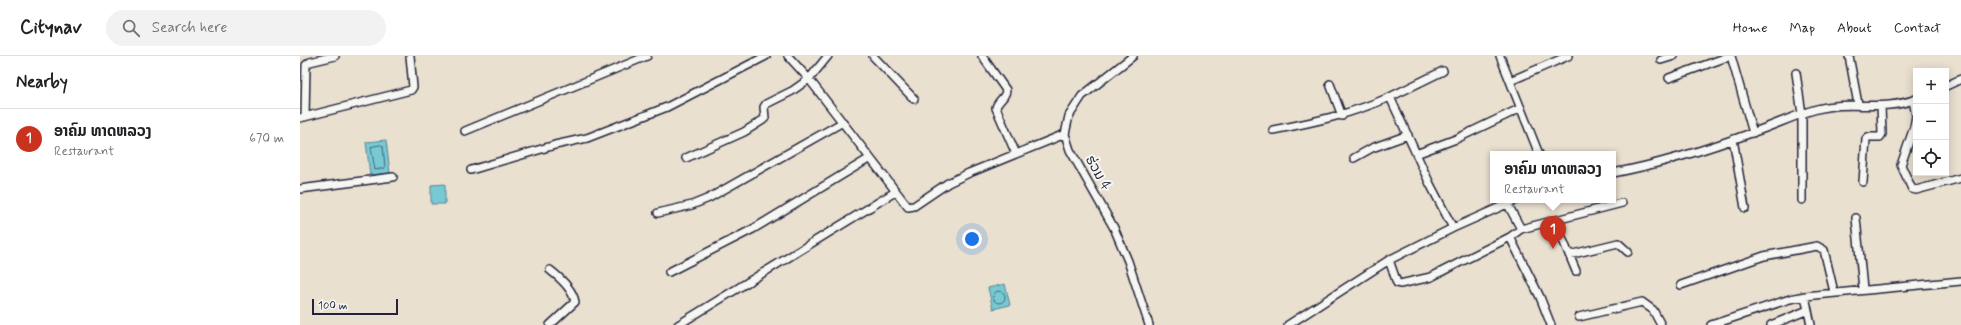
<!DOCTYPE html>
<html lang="en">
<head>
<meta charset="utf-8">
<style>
  body { margin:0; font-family:Mynerve,"Noto Sans Lao",sans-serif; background:#f2f2f2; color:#202124 }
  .controls { position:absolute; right:12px; top:12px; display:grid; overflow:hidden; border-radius:0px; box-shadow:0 2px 10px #0003 }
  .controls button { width:36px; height:36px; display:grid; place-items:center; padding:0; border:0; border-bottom:1px solid #e0e0e0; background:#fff; color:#202124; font:20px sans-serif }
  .scale { position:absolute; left:12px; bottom:10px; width:86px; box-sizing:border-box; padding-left:4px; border:2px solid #22223b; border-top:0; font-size:11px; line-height:14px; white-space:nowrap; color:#22223b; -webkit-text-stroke:3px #f6f6f2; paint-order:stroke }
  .you { position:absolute; left:672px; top:183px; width:14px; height:14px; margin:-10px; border:3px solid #fff; border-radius:50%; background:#1a73e8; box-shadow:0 0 0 6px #1a73e833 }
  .badge { display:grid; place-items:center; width:26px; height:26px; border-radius:50%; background:#c8321e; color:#fff; font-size:13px; font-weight:700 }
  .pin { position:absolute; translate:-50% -33px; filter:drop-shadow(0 1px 2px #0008) }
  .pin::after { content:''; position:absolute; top:21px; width:14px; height:12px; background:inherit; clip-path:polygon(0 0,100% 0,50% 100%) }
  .popup { position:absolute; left:1190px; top:95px; width:126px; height:52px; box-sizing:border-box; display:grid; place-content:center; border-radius:0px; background:#fff; filter:drop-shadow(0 1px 3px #0005); font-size:13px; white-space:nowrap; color:#757577 }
  .popup b { font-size:15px; color:#202124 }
  .popup::after { content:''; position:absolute; left:50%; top:100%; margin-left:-8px; border:8px solid transparent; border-top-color:#fff }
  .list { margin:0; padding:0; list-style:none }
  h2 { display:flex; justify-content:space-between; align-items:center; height:52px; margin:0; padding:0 16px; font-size:17px }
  h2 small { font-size:13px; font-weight:400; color:#757577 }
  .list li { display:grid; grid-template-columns:26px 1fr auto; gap:12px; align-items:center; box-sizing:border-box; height:60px; padding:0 16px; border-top:1px solid #e0e0e0 }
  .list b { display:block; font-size:15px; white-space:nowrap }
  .list p { margin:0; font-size:13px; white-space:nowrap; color:#757577 }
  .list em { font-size:13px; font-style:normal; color:#757577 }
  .icon { flex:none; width:22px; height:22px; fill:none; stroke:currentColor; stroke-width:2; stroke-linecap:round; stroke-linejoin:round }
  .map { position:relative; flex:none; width:1661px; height:269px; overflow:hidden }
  header { display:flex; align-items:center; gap:24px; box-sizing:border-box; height:56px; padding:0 20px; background:#fff; border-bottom:1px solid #e0e0e0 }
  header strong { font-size:19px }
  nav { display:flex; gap:22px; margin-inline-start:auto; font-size:14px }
  .search { width:280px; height:36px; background:#f2f2f2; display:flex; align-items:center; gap:10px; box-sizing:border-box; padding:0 14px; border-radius:22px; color:#757577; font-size:15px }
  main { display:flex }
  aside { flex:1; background:#fff }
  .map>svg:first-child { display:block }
</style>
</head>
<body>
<header>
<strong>Citynav</strong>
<div class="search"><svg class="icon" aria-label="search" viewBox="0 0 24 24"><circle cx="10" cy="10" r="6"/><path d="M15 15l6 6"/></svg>Search here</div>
<nav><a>Home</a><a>Map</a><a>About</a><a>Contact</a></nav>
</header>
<main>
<aside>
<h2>Nearby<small></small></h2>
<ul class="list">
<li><span class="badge">1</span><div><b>ອາຄົມ ທາດຫລວງ</b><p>Restaurant</p></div><em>670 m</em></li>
</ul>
</aside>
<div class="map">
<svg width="1661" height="269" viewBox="0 0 1661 269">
  <rect width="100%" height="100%" fill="#eae0d0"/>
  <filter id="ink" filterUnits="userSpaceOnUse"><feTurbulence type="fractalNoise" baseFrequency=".025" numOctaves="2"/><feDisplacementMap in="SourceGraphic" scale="8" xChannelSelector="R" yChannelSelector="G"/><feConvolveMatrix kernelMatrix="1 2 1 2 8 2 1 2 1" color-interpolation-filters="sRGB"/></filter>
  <g filter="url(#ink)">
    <!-- water -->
    <path fill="#78c9d3" stroke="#568696" d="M86,84L90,117L70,119L66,86Z
      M145,128V148H131V129Z
      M705,228L710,249L693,253L688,232Z"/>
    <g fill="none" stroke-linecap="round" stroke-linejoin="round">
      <!-- shore -->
      <path stroke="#446578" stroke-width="1" d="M81,89L83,90L85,112L75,114L71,91Z
        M693 241a6 6 0 1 1 12 0a6 6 0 1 1-12 0Z"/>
      <!-- minor casing -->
      <g stroke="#22223b" stroke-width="10">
        <path id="minor" d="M488,0L509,23L608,151L614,150L648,127L669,117L765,78
          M573,0L614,43
          M682,0L706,34C706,42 697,45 696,52L716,98
          M833,0L782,40L769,60L765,78L770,94L814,172L828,205L849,269
          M1200,0L1239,98
          M1431,0L1453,77
          M1549,0L1558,48
          M1361,4L1374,0
          M1143,15L1090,41L1130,128L1153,172
          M1496,17L1502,58V144
          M1369,22L1430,0
          M1210,25L1268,0
          M1030,28L1042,60
          M1646,30L1661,23
          M1613,44L1616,60L1614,71L1601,109L1612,133L1616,134L1661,122
          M5,61L6,9L10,6L35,0
          M0,62L111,34L113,31L110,0
          M973,74C1015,66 1051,58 1090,41
          M165,75L347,0
          M1433,83L1445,152
          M1116,98L1156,83L1221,52
          M386,102L444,76L463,64L465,62L464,51L466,48L492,35L509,23L528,0
          M1054,102L1072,92L1108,79
          M171,114L255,89L287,82L367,51L466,0
          M1313,117C1361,108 1408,93 1454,76C1475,69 1495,59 1517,53C1550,44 1584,56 1616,43
          M1563,126L1566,83L1568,81H1580L1582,78L1581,50
          M0,133L93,121
          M1207,147L1221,173
          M358,157L392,149L409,142L543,66
          M1556,162L1563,233
          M1255,165L1276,215
          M1269,199L1318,187L1328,196
          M1089,204L1097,227L1100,228L1131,221L1210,181
          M250,214C259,221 273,234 275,246L250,269
          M369,216L453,173L570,102
          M1381,229L1464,200L1517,190L1524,194L1534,236
          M1505,240L1511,269
          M1279,261L1342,246L1353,254L1361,269
          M378,269L595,136
          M988,269L1089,204L1153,172L1216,144
          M1251,269L1240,241L1210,181L1221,173L1322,147
          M1411,269L1490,243L1505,240L1661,225
          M1471,269L1508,254"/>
      </g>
      <!-- minor -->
      <use href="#minor" stroke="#f6f6f2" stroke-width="7"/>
    </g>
  </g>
  <g text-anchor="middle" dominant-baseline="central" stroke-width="4" stroke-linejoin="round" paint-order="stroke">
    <!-- street labels -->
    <g font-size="14" fill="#22223b" stroke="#f6f6f2">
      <text transform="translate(798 117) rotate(60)">ຮ່ວມ 4</text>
    </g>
  </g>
</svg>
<div class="controls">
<button>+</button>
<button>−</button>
<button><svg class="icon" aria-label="locate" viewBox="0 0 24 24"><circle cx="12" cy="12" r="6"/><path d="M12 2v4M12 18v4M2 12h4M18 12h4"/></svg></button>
</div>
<div class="scale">100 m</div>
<div class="you"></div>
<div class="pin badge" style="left:1253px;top:193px">1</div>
<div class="popup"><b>ອາຄົມ ທາດຫລວງ</b>Restaurant</div>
</div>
</main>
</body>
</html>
